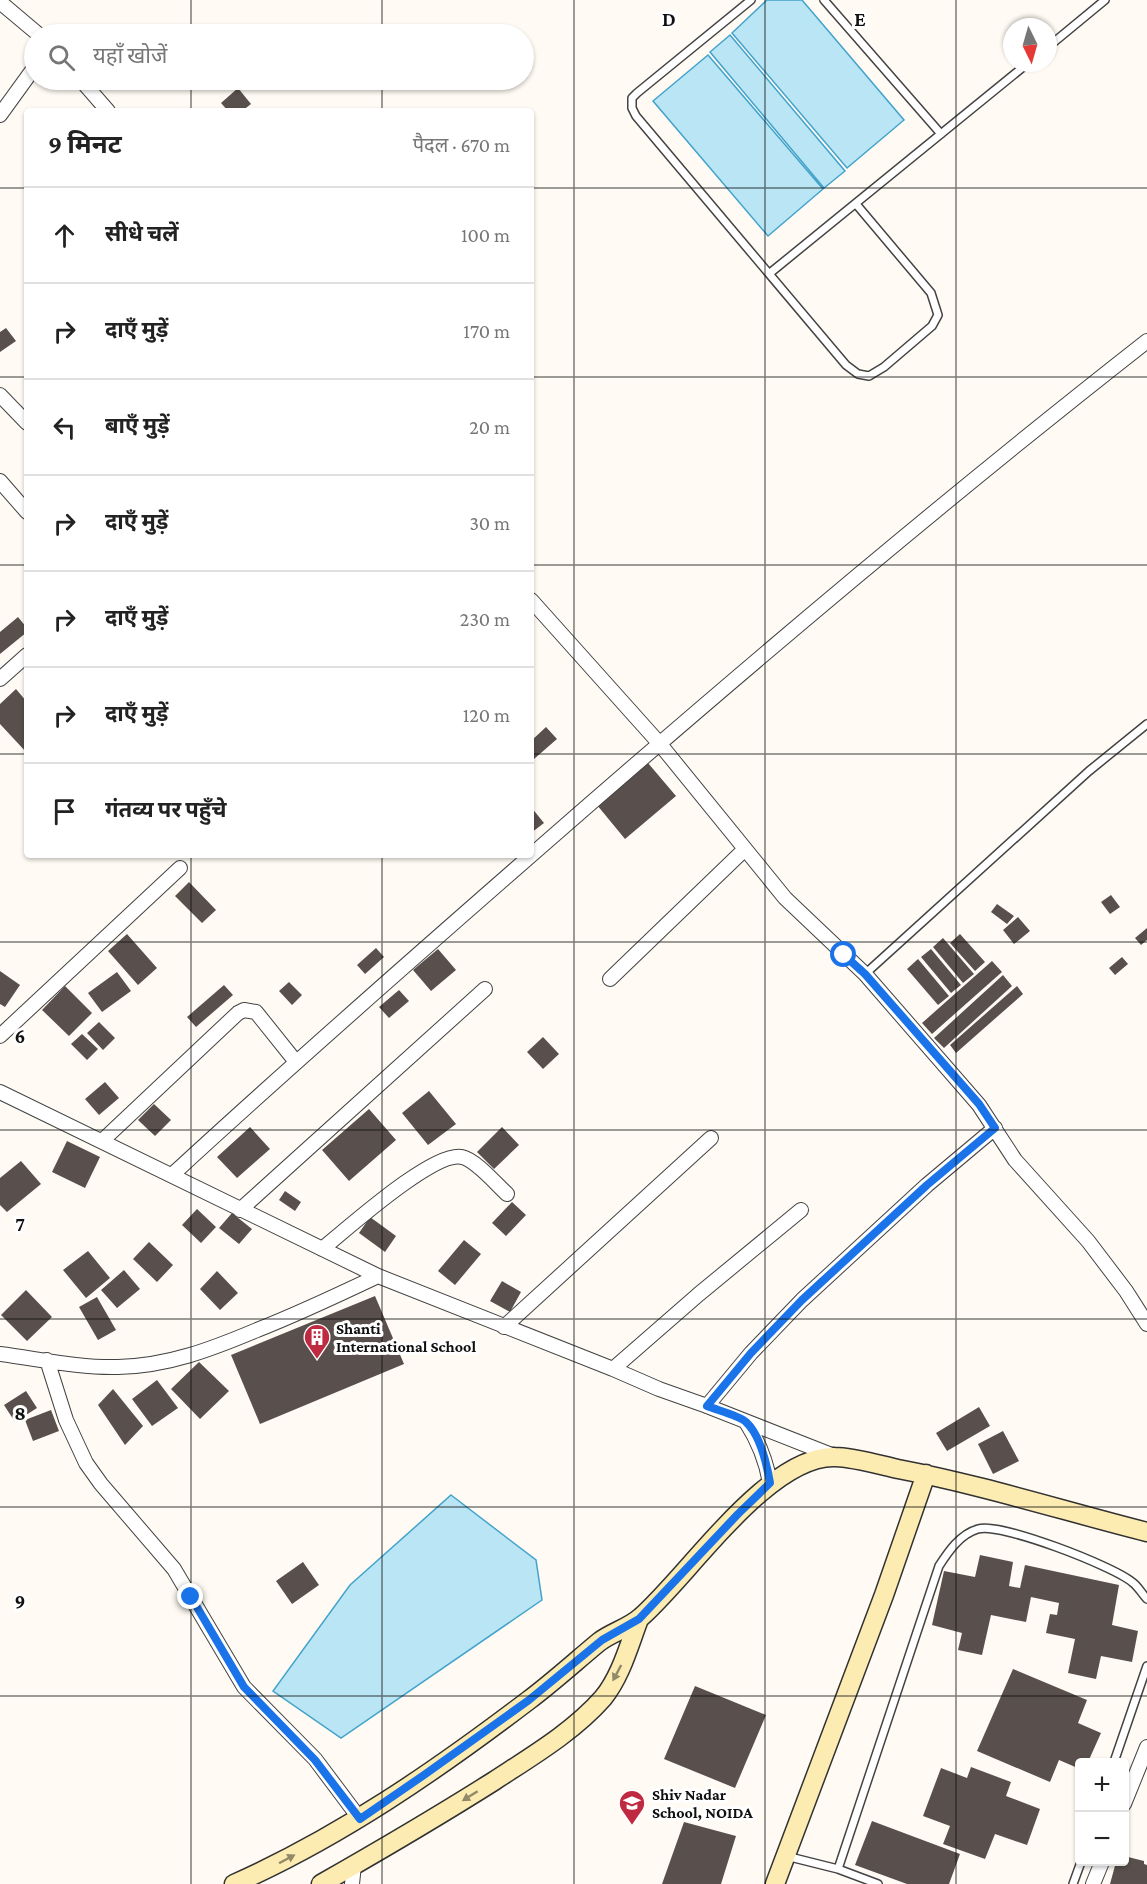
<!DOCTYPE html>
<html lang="hi">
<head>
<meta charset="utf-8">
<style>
  body { margin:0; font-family:"Crimson Pro","Noto Sans Devanagari",serif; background:#f6f6f6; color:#222 }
  .controls { position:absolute; right:18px; bottom:18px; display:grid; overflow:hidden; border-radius:6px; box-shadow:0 2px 4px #0004 }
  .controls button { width:54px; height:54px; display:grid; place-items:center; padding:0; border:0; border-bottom:2px solid #e0e0e0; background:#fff; color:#222; font:30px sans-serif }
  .compass { position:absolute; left:1003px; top:18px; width:54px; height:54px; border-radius:50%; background:#fff; box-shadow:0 2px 4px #0004; rotate:175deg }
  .stop { position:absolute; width:18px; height:18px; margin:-14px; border:4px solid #1a73e8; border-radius:50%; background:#fff }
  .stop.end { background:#1a73e8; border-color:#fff; box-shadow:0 2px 6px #0008 }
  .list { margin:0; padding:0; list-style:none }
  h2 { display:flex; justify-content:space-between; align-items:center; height:78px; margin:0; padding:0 24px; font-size:26px }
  h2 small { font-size:20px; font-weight:400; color:#767676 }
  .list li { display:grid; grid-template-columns:39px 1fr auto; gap:18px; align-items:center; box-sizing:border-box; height:96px; padding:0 24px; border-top:2px solid #e0e0e0 }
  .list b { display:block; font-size:22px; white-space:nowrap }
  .list em { font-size:20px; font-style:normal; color:#767676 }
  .icon { flex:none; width:33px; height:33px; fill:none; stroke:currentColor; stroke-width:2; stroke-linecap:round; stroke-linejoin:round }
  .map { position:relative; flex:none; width:1147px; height:1884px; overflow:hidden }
  .search { position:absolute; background:#fff; box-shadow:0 2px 4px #0004; left:24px; top:24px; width:510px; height:66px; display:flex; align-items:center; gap:15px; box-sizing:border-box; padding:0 21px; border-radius:33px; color:#767676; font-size:22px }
  .panel { position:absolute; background:#fff; box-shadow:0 2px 4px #0004; left:24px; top:108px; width:510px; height:750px; border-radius:6px }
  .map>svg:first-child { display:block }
</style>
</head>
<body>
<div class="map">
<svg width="1147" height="1884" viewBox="0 0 1147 1884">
  <rect width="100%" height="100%" fill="#fffbf4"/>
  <!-- water -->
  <path fill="#b9e5f5" stroke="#42a3cb" stroke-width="1.5" d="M767,0H802L904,120L847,168L732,33Z
    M730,35L845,171L824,188L710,52Z
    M708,55L823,189L768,236L653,101Z
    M451,1495L536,1560L542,1600L341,1738L273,1691L350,1585Z"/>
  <!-- building -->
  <path fill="#59504d" d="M238,88L251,104L242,111H228L221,103Z
    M6,328L16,341L0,352V332Z
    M18,617L27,628V632L0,654V632Z
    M16,689L27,702V753L0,724V704Z
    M546,727L557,739L534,759L531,755V741Z
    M648,763L676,796L625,839L597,805Z
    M531,807L544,823L531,833Z
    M189,882L216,910L202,923L175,896Z
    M1111,895L1120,907L1110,914L1101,902Z
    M997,904L1014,916L1007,924L991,912Z
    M1018,917L1030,931L1014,944L1003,930Z
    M1147,928V940L1141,945L1135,938Z
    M127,934L157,968L138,985L108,951Z
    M960,934L985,962L975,971L950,943Z
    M943,938L974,974L963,983L933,947Z
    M376,948L384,957L365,974L357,965Z
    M438,949L456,970L431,991L413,970Z
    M931,949L961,985L951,993L921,957Z
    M1122,957L1128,964L1115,975L1109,968Z
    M918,959L949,996L938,1005L907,969Z
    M992,961L1002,972L932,1034L922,1023Z
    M0,971L20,985L5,1007L0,1004Z
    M117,972L131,991L102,1012L88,993Z
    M1003,975L1012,986L944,1048L934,1038Z
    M289,982L302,995L292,1005L279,991Z
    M224,985L233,995L196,1027L187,1017Z
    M65,986L92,1013L69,1036L42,1010Z
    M1017,986L1023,994L956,1053L950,1045Z
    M399,990L409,1001L389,1018L379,1007Z
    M99,1022L115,1038L103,1050L87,1033Z
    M82,1034L98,1049L87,1060L71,1044Z
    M543,1037L559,1054L543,1069L527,1052Z
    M105,1082L119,1098L99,1115L85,1099Z
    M429,1091L456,1124L428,1145L402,1113Z
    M154,1104L171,1120L155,1136L138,1120Z
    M369,1109L396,1140L349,1181L322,1150Z
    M250,1127L270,1149L237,1178L217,1157Z
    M502,1127L519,1145L494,1169L477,1152Z
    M67,1141L100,1157L85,1188L52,1172Z
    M21,1161L41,1184L7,1212L0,1205V1178Z
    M285,1191L301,1202L295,1211L279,1200Z
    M512,1202L526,1215L506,1236L492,1223Z
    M197,1209L216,1227L201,1243L182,1225Z
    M232,1213L252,1229L239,1244L219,1228Z
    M370,1217L396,1236L385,1252L359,1233Z
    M464,1240L481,1254L455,1285L438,1271Z
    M149,1242L173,1265L157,1282L133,1259Z
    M88,1251L110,1278L86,1298L63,1270Z
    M124,1270L140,1289L117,1308L101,1290Z
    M217,1271L238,1293L220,1310L200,1289Z
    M502,1281L521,1292L510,1312L490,1301Z
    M26,1290L52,1317L27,1341L1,1315Z
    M375,1296L404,1364L260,1424L231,1355Z
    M97,1297L116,1330L98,1340L79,1307Z
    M199,1362L229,1391L200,1419L171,1389Z
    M157,1380L178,1408L152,1426L132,1399Z
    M113,1389L143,1426L125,1445L98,1405Z
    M26,1391L37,1408L15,1422L4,1405Z
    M979,1407L990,1426L947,1451L936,1433Z
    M51,1410L59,1431L33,1441L25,1420Z
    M1003,1431L1019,1461L993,1474L978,1444Z
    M980,1555L1013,1562L1009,1586L1020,1588L1025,1565L1119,1585L1112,1625L1138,1631L1132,1662L1101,1656L1096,1679L1068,1673L1075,1639L1046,1633L1050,1614L1057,1615L1059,1603L1031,1597L1026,1622L991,1615L982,1655L958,1650L962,1633L932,1625L944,1571L975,1577Z
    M303,1562L319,1585L292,1604L276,1581Z
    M1013,1669L1087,1700L1078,1723L1101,1733L1088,1762H1080V1769L1059,1760L1050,1782L977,1751Z
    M695,1686L766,1715L735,1788L664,1759Z
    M971,1767L1011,1782L1006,1796L1040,1809L1027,1845L995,1834L985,1859L943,1844L950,1826L923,1816L941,1768L967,1778Z
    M872,1821L960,1854L949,1884H907L855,1865Z
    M684,1822L736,1836L721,1884H662Z
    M1124,1856L1144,1861V1864L1147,1865V1884H1110L1116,1862H1124Z"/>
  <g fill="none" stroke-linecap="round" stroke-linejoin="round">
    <!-- lane casing -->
    <g stroke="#434343" stroke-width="10">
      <path id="lane" d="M751,0L637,93L632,98V108L636,116L846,365L858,374L869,376L884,367L932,326L938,315L931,293L856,204
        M824,0L941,134
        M1048,47L1105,0
        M770,273L1028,63
        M865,974L1089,771L1147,724
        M1114,1762L1147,1666
        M786,1856L838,1869L878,1884
        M838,1869L939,1566C948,1552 960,1534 978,1529C1000,1522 1113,1566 1132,1582C1138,1586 1142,1594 1147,1599
        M1073,1884L1081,1862"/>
    </g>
    <!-- street casing -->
    <g stroke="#434343" stroke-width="16">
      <path id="street" d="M0,2L38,34
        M81,80L108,111
        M0,115L34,68
        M0,395L27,423
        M0,481L27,512
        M531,600L659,743L785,898L865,974L979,1105L1015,1160L1088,1241L1126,1291L1147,1324
        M0,679L27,655
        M610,979L744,850
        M0,1036L180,868
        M0,1092L378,1276L613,1369L659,1389L707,1406L834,1456
        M102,1141L238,1013L244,1010L256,1012L296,1062
        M172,1175C289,1067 409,962 528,858C730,681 935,507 1147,341
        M240,1210L485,989
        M322,1249C346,1230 434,1150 462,1157C476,1160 496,1184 507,1194
        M504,1327L711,1138
        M0,1354C39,1359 79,1368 118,1367C168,1366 212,1349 257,1330C298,1314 338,1295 378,1276
        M47,1360L66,1420L86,1463L101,1484L174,1569L244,1687L315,1759L360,1819
        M613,1369L699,1294L801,1210
        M707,1406L751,1353L802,1300L927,1185L995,1128
        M746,1422C759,1442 766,1460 770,1483
        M1124,1804L1147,1747
        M352,1884L354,1865
        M1093,1884L1102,1862"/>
    </g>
    <!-- secondary casing -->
    <g stroke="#323232" stroke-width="21">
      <path id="secondary" d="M234,1884C340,1837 437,1770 529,1700C553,1682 576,1661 599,1642C612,1632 629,1628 641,1617C689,1575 768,1455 835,1457C852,1457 880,1465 898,1469C982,1485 1064,1511 1147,1532
        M321,1884C379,1851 437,1817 494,1781C532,1756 573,1732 603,1698C621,1676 629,1645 639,1619
        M775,1884L884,1595L926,1474"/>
    </g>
    <!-- lane -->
    <use href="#lane" stroke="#fff" stroke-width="7"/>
    <!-- street -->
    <use href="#street" stroke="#fff" stroke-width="14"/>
    <!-- secondary -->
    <use href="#secondary" stroke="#fdecb1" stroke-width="18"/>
  </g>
  <!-- one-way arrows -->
  <defs><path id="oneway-solid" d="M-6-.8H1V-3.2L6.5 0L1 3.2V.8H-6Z" transform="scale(1.5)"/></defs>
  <g fill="#928969">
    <use href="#oneway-solid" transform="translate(617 1673) rotate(118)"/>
    <use href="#oneway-solid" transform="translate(470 1796) rotate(148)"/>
    <use href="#oneway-solid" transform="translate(287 1859) rotate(-28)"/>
  </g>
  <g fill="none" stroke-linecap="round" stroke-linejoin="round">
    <!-- route -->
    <path stroke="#1a73e8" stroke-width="8" d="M191,1597L244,1687L315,1760L360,1819L424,1775L529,1700L602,1640L639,1619L738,1514L770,1483C767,1465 760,1435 746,1422C740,1416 717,1410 707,1406L751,1353L802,1300L927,1185L995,1128L979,1104L865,974L844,955"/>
  </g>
  <!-- grid -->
  <path fill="none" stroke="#101010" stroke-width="1.5" stroke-opacity="0.55" d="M191,0V34M382,0V34M574,0V1884M765,0V1884M956,0V1884M191,80V111M382,80V111M0,188H27M531,188H1147M0,377H27M531,377H1147M0,565H27M531,565H1147M0,754H27M531,754H1147M191,855V1884M382,855V1884M0,942H1147M0,1130H1147M0,1319H1147M0,1507H1147M0,1696H1147"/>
  <!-- icons -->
  <defs>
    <g id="building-pin" transform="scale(1.35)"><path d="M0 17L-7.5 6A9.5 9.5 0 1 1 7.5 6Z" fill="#bf2a41" stroke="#fff"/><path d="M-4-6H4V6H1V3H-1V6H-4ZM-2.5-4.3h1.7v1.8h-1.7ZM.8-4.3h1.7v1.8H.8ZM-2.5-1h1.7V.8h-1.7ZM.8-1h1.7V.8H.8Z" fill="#fff"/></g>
    <g id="school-pin" transform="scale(1.35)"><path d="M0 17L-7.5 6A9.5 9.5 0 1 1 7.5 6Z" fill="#bf2a41" stroke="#fff"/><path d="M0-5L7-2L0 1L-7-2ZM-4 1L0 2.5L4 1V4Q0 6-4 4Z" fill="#fff"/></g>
  </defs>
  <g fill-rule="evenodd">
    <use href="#building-pin" x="317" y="1337"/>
    <use href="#school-pin" x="632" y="1803"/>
  </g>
  <g text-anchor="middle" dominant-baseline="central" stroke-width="6" stroke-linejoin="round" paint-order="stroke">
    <!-- poi labels -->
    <g font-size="16" font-weight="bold" fill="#101010" stroke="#fff" text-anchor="start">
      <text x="336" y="1328">Shanti<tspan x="336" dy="18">International School</tspan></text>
      <text x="652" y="1794">Shiv Nadar<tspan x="652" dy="18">School, NOIDA</tspan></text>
    </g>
  </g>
  <g font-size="20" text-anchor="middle" font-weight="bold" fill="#101010" stroke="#fff" stroke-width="6" stroke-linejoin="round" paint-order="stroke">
    <text x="669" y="26">D</text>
    <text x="860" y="26">E</text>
    <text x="20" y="1043">6</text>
    <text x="20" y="1231">7</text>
    <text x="20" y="1420">8</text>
    <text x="20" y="1608">9</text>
  </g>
</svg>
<div class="controls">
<button>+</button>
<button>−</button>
</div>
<svg class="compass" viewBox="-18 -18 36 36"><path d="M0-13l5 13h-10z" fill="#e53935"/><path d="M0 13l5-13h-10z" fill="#767676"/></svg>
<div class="stop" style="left:844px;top:955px"></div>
<div class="stop end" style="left:191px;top:1597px"></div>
<div class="search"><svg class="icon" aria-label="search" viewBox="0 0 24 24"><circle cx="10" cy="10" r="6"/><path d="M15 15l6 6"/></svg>यहाँ खोजें</div>
<section class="panel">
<h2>9 मिनट<small>पैदल · 670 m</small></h2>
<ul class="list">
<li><svg class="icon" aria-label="ahead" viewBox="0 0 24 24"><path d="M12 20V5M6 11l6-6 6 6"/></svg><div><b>सीधे चलें</b></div><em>100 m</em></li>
<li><svg class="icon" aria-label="right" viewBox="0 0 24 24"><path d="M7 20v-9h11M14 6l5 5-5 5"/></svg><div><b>दाएँ मुड़ें</b></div><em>170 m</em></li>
<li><svg class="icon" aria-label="left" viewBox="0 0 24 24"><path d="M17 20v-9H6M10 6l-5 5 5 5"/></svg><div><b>बाएँ मुड़ें</b></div><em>20 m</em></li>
<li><svg class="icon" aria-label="right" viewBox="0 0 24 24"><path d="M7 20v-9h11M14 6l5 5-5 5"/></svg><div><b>दाएँ मुड़ें</b></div><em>30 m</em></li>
<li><svg class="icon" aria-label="right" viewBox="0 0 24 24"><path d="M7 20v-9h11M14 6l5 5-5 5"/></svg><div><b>दाएँ मुड़ें</b></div><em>230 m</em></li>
<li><svg class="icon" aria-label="right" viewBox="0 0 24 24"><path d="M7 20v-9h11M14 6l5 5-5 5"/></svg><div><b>दाएँ मुड़ें</b></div><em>120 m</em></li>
<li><svg class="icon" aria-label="arrive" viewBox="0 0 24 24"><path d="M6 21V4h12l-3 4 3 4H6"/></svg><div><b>गंतव्य पर पहुँचे</b></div></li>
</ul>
</section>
</div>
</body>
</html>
